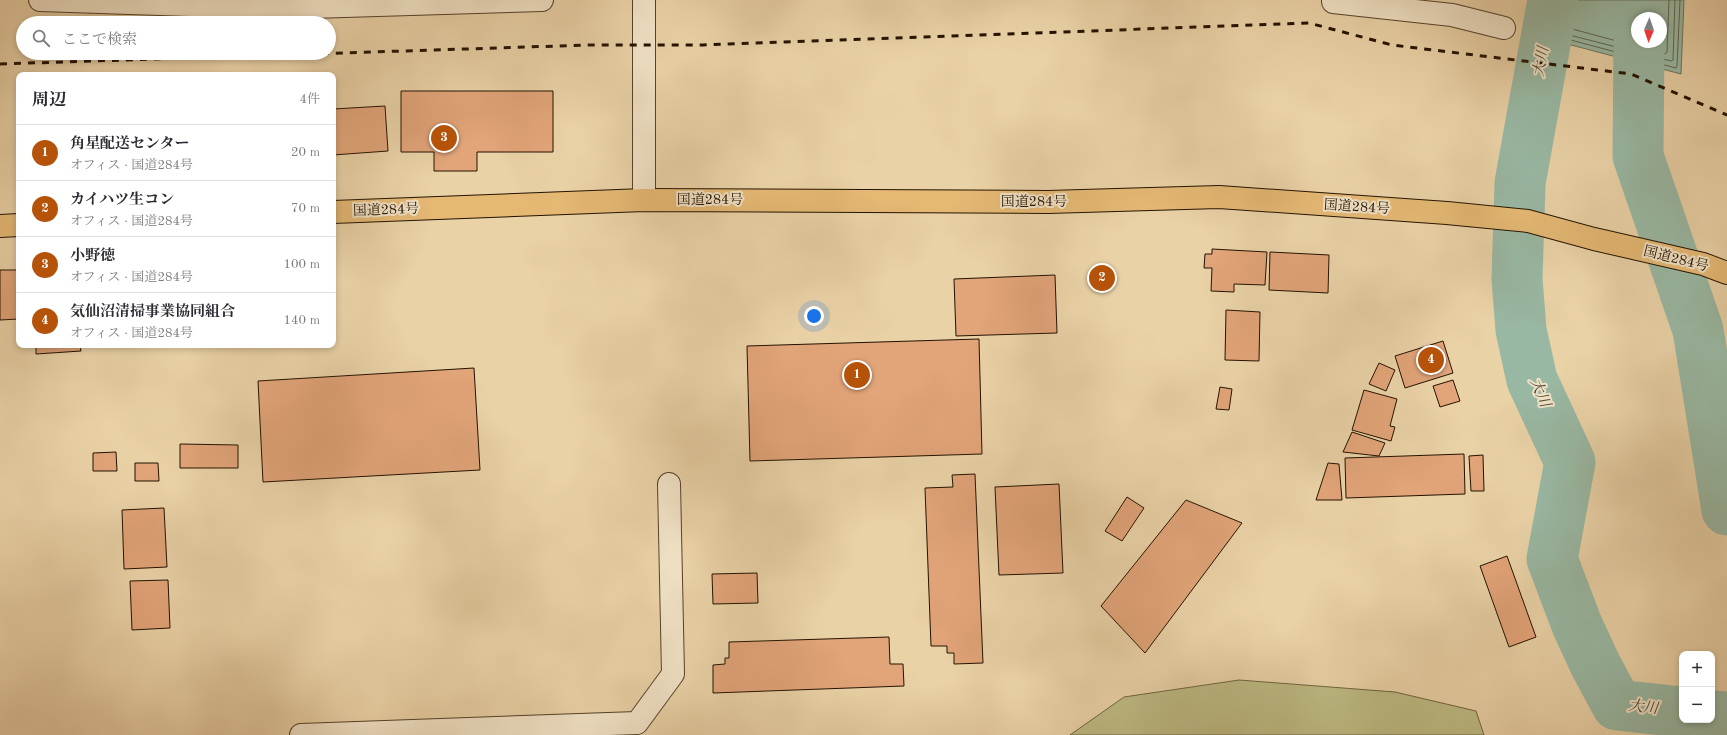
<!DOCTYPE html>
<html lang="ja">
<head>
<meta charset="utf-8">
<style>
  body { margin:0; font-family:"Old Standard TT","Noto Serif JP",serif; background:#f7f7f7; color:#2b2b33 }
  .controls { position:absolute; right:12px; bottom:12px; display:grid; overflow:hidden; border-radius:8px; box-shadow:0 2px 6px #0003 }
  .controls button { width:36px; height:36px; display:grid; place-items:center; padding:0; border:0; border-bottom:1px solid #e1e1e2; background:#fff; color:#2b2b33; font:20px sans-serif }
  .compass { position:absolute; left:1631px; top:12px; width:36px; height:36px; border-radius:50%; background:#fff; box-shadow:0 2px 6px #0003; rotate:182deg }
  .you { position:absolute; left:814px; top:316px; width:14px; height:14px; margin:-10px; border:3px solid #fff; border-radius:50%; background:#1a73e8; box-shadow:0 0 0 6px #1a73e833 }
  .badge { display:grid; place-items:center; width:26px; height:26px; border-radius:50%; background:#b45309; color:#fff; font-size:13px; font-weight:700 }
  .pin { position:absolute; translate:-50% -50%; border:2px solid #fff; box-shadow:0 1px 4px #0006 }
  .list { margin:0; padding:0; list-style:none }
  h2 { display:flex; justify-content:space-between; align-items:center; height:52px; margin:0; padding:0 16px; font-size:17px }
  h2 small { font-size:13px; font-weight:400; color:#7c7c81 }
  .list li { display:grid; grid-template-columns:26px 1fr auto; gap:12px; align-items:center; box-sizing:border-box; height:56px; padding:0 16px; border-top:1px solid #e1e1e2 }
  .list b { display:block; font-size:15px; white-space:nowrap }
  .list p { margin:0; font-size:13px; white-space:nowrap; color:#7c7c81 }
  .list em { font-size:13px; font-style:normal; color:#7c7c81 }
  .icon { flex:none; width:22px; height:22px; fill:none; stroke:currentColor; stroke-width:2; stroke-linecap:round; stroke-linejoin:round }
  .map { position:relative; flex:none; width:1727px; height:735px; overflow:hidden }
  .search { position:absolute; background:#fff; box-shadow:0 2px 6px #0003; left:16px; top:16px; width:320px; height:44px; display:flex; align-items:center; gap:10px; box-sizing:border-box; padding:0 14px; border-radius:22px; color:#7c7c81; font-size:15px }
  .panel { position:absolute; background:#fff; box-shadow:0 2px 6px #0003; left:16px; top:72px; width:320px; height:276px; border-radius:8px }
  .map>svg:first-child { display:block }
</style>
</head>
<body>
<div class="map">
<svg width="1727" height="735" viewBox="0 0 1727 735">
  <rect width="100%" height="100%" fill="#ead2a7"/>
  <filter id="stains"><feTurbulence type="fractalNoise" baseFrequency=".005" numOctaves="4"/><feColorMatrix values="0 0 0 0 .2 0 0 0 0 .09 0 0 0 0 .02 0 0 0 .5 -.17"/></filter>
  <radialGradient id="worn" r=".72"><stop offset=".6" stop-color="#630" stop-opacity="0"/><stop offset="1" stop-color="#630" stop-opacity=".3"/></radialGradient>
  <!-- green -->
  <path fill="#bdba83" stroke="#706642" d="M1239,680L1395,692L1476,711L1484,735H1070L1124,697Z"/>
  <!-- water -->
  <path fill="#99b8a3" stroke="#6a7662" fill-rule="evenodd" d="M1536,0H1684L1681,74L1522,32L1534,19ZM1637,18H1661V42H1637Z"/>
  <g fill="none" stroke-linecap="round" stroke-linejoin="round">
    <!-- shore -->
    <path stroke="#5e6552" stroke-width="1" d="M1540,0L1538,20L1532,27L1533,30L1676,68L1677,66L1680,0
      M1545,0L1543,20L1541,26L1542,28L1671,61L1673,60L1675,0
      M1551,0L1550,23L1665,54L1667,52L1669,0"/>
    <!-- river -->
    <path stroke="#99b8a3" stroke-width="51" d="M1553,0L1520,183L1517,279L1521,330L1532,380L1570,462L1552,559L1577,625L1595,664L1617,705L1682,712
      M1639,42L1638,156L1698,330L1727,510
      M1712,716L1727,717"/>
  </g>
  <!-- building -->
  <path fill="#e2a479" stroke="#231200" d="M401,91H553V152H477V171H434V152H401Z
    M385,106L388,151L333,155V109Z
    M1212,249L1267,252L1265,285L1234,284V292L1211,291L1212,268H1204L1205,254H1212Z
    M1270,252L1329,255L1328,293L1269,290Z
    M0,270H19V319L0,320Z
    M1055,275L1057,333L956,336L954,279Z
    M1226,310L1260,312L1259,361L1225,360Z
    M979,339L982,454L750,461L747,346Z
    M1443,341L1453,373L1405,388L1395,356Z
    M36,345H80L81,351L36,354Z
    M1379,363L1395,370L1386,391L1369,384Z
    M474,368L480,470L263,482L258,381Z
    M1453,380L1460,401L1440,407L1433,386Z
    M1220,387L1232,389L1229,410L1216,409Z
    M1364,390L1397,399L1390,426L1395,427L1391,441L1352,430Z
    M1352,432L1385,443L1379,456L1343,452Z
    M180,444L238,445V468H180Z
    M116,452L117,471H93V453Z
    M1464,454L1465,494L1346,498L1345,458Z
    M1483,455L1484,491H1471L1469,456Z
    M135,463H158L159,481H135Z
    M1328,463L1339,464L1342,500H1316Z
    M975,474L983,663L954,664V653H947V646H931L925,488L953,487L952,475Z
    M1059,484L1063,573L999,575L995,487Z
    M1127,497L1144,508L1122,541L1105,531Z
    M1186,500L1242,523L1145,653L1101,606Z
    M164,508L167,567L124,569L122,510Z
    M1507,556L1536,637L1509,647L1480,566Z
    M757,573L758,603L713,604L712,574Z
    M168,580L170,628L132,630L130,581Z
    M889,637L890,664H903L904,686L713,693V665L725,664V658H729V642Z"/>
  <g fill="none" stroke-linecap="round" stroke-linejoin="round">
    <!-- minor casing -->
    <g stroke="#55422a" stroke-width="24">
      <path id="minor" d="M40,0L279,8L542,0
        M1333,0V2L1452,15L1504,28
        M644,200V0
        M301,735L637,723L673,674L669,484"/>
    </g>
    <!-- highway casing -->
    <g stroke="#231200" stroke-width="24">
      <path id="highway" d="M333,212L644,200L1048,202L1219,197L1447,213L1528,221L1594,239L1703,264L1727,273
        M0,226L19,225"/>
    </g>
    <!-- minor -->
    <use href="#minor" stroke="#f1e2c6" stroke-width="22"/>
    <!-- highway -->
    <use href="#highway" stroke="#e5b974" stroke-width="22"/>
    <!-- rail -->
    <path stroke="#231200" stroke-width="3" stroke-dasharray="7 7" stroke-linecap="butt" d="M0,64L589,45H703L1309,23L1392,45L1631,74L1727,115"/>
  </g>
  <g text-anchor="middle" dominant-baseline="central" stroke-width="4" stroke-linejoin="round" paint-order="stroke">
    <!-- street labels -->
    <g font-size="14" fill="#231200" stroke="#f1e2c6">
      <text x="710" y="200">国道284号</text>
      <text x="1034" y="202">国道284号</text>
      <text transform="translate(1357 207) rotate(4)">国道284号</text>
      <text transform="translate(386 210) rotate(-2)">国道284号</text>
      <text transform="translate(1676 259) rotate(14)">国道284号</text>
    </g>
    <!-- water labels -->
    <g font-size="15" font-style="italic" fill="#4c4c39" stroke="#f1e2c6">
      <text transform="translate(1542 62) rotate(-80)">大川</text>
      <text transform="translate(1539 393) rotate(67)">大川</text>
      <text transform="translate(1643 708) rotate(7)">大川</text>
    </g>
  </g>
  <rect width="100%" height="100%" filter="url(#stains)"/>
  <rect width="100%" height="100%" fill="url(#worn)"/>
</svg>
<div class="controls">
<button>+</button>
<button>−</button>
</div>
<svg class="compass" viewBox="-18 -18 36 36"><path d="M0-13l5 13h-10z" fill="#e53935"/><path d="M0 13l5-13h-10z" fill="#7c7c81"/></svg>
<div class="you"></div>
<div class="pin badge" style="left:857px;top:375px">1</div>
<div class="pin badge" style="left:1102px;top:278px">2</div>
<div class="pin badge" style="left:444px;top:138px">3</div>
<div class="pin badge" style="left:1431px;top:360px">4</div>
<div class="search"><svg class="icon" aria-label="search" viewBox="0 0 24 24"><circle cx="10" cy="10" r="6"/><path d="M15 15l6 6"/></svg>ここで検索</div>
<section class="panel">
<h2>周辺<small>4件</small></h2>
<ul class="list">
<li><span class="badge">1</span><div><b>角星配送センター</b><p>オフィス · 国道284号</p></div><em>20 m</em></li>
<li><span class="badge">2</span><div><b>カイハツ生コン</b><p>オフィス · 国道284号</p></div><em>70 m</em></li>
<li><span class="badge">3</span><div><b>小野徳</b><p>オフィス · 国道284号</p></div><em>100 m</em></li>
<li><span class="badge">4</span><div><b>気仙沼清掃事業協同組合</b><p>オフィス · 国道284号</p></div><em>140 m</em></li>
</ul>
</section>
</div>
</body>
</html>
